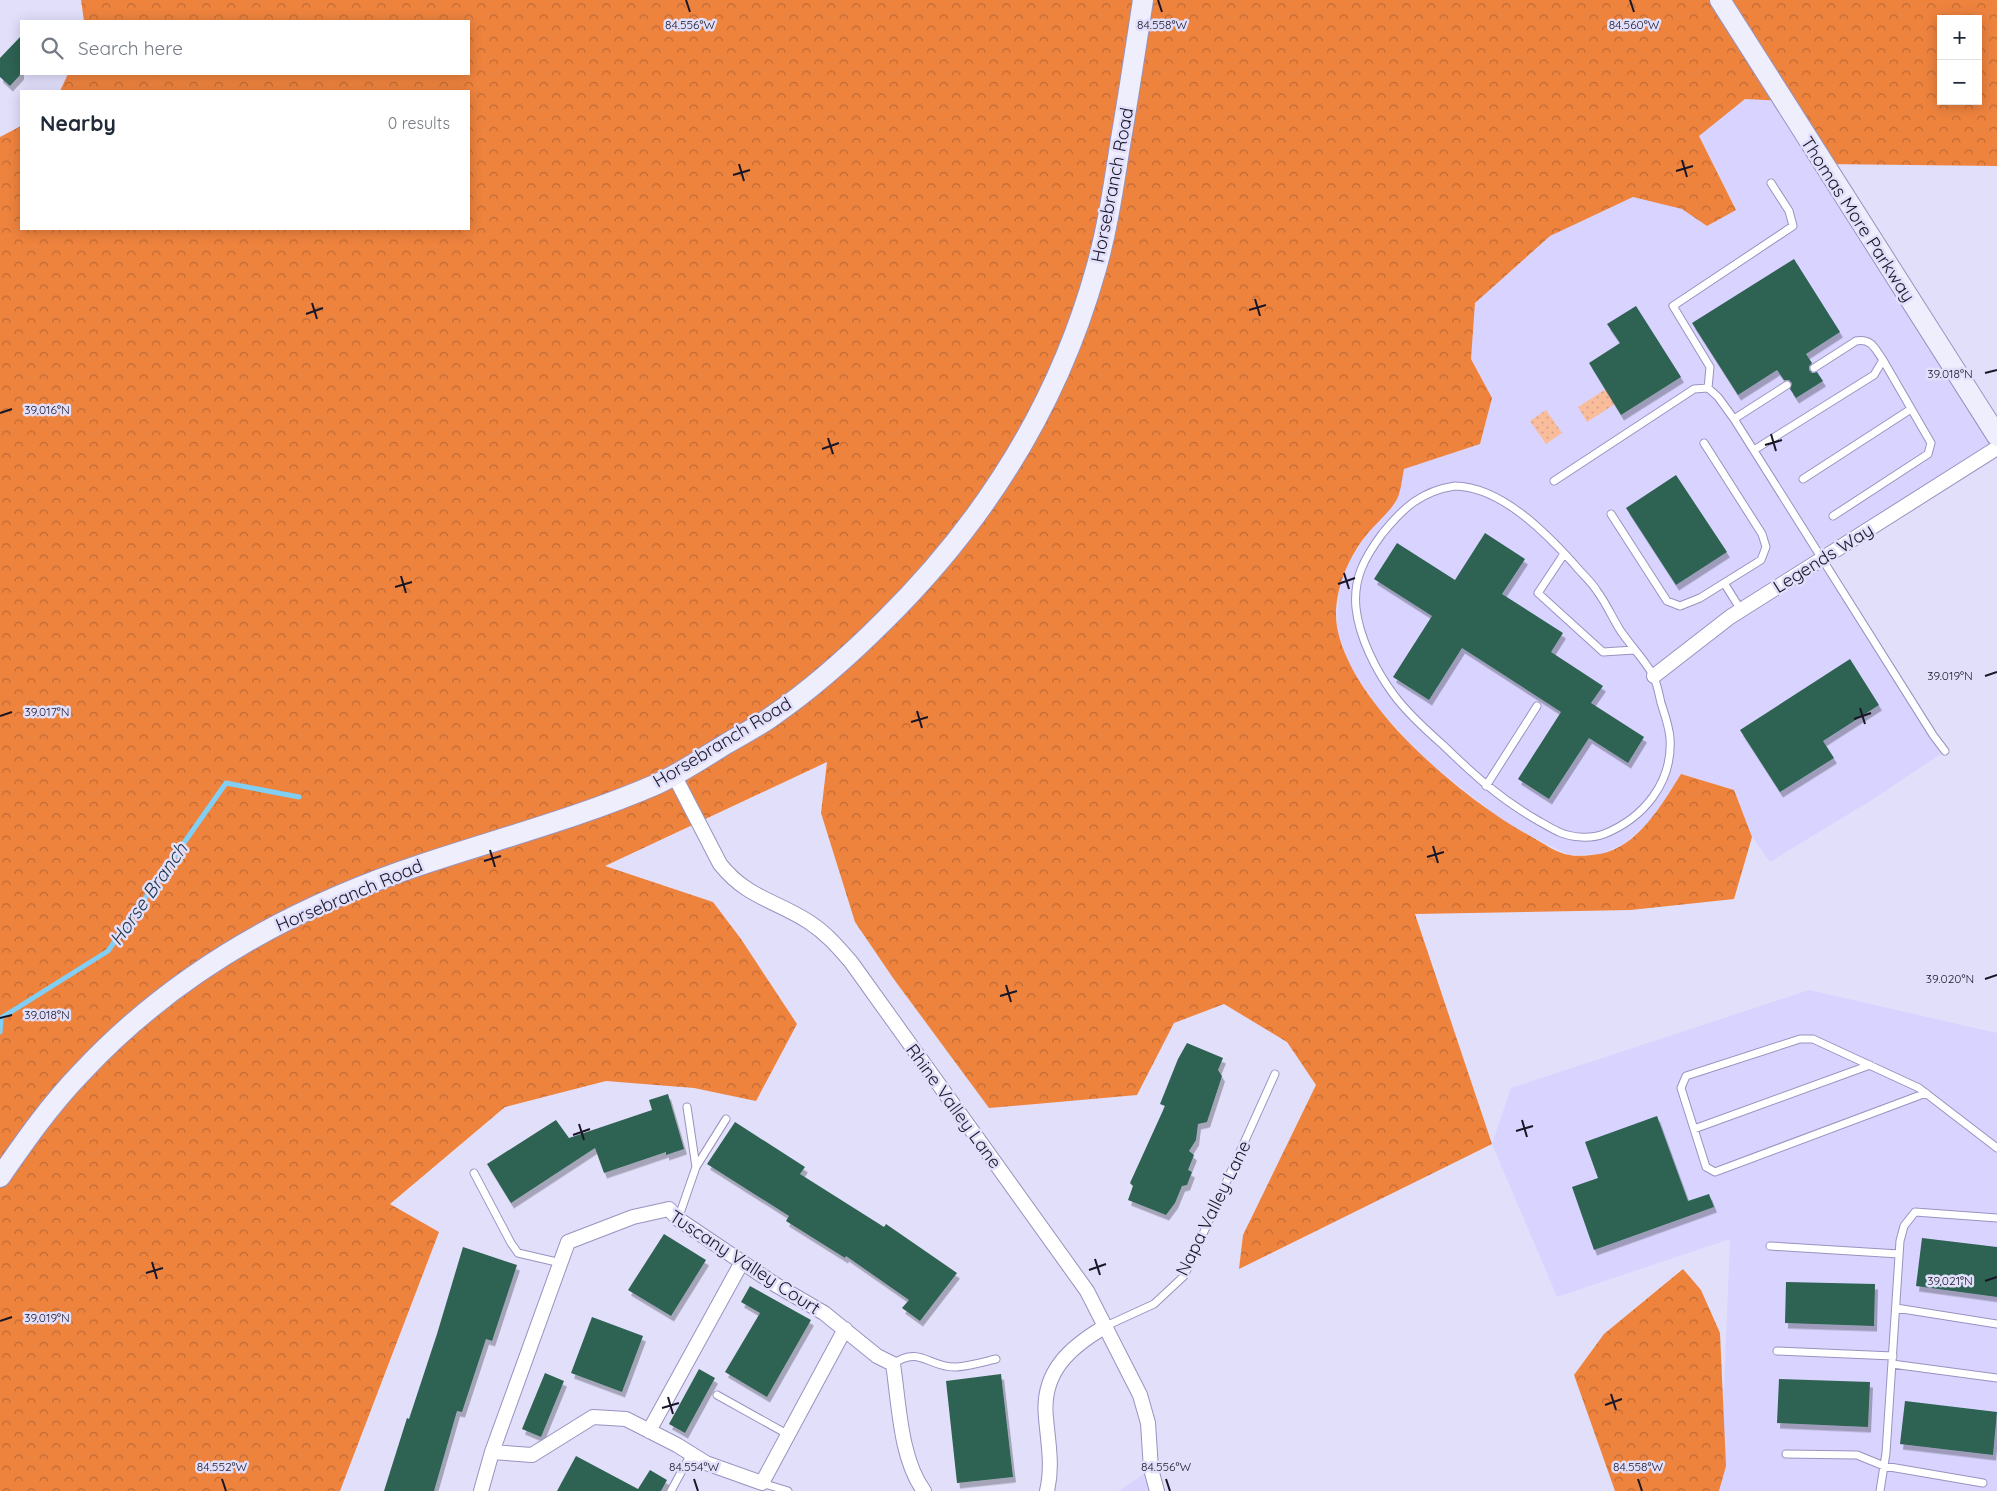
<!DOCTYPE html>
<html lang="en">
<head>
<meta charset="utf-8">
<style>
  body { margin:0; font-family:Quicksand,sans-serif; background:#f2f2f3; color:#1f2937 }
  .controls { position:absolute; right:15px; top:15px; display:grid; overflow:hidden; border-radius:0px; box-shadow:0 2px 12px #0003 }
  .controls button { width:45px; height:45px; display:grid; place-items:center; padding:0; border:0; border-bottom:1px solid #e0e1e3; background:#fff; color:#1f2937; font:25px sans-serif }
  .list { margin:0; padding:0; list-style:none }
  h2 { display:flex; justify-content:space-between; align-items:center; height:65px; margin:0; padding:0 20px; font-size:21px }
  h2 small { font-size:16px; font-weight:400; color:#747a83 }
  .icon { flex:none; width:28px; height:28px; fill:none; stroke:currentColor; stroke-width:2; stroke-linecap:round; stroke-linejoin:round }
  .map { position:relative; flex:none; width:1997px; height:1491px; overflow:hidden }
  .search { position:absolute; background:#fff; box-shadow:0 2px 12px #0003; left:20px; top:20px; width:450px; height:55px; display:flex; align-items:center; gap:12px; box-sizing:border-box; padding:0 18px; border-radius:0px; color:#747a83; font-size:19px }
  .panel { position:absolute; background:#fff; box-shadow:0 2px 12px #0003; left:20px; top:90px; width:450px; height:140px; border-radius:0px }
  .map>svg:first-child { display:block }
</style>
</head>
<body>
<div class="map">
<svg width="1997" height="1491" viewBox="0 0 1997 1491">
  <defs>
    <pattern id="grass-dots" width="8" height="8" patternUnits="userSpaceOnUse" patternTransform="scale(1.25)"><rect width="8" height="8" fill="#f9bd9c"/><path d="M2 2h.1M6 6h.1" fill="none" stroke="#d5a286" stroke-width="1.8" stroke-linecap="round"/></pattern>
    <pattern id="forest-crowns" width="20" height="18" patternUnits="userSpaceOnUse" patternTransform="scale(1.25)"><rect width="20" height="18" fill="#ee833e"/><path d="M2 6a3 3 0 1 1 6 0M12 15a3 3 0 1 1 6 0" fill="none" stroke="#c06a34"/></pattern>
    <filter id="shadow"><feDropShadow dx="3" dy="5.5" stdDeviation="0" flood-color="#0004"/></filter>
  </defs>
  <rect width="100%" height="100%" fill="#e2dffb"/>
  <!-- built -->
  <path fill="#d8d3ff" d="M1745,98L1783,101L1997,448L1823,558L1945,751L1875,798L1770,862L1752,837L1734,790L1681,774L1652,819L1625,843L1601,854L1569,855L1506,823L1426,760L1378,708L1349,664L1341,642L1337,625L1339,591L1344,570L1367,534L1396,501L1404,469L1480,444L1492,398L1471,359L1475,303L1550,236L1633,197L1683,209L1707,226L1736,209L1699,136Z
    M1809,990L1997,1033V1491H1720L1730,1239L1557,1297L1492,1144L1511,1088Z
    M1151,1469L1157,1491H1119Z"/>
  <!-- grass -->
  <path fill="url(#grass-dots)" d="M1606,389L1615,404L1587,422L1578,407Z
    M1546,410L1562,433L1546,444L1530,421Z"/>
  <!-- forest -->
  <path fill="url(#forest-crowns)" fill-rule="evenodd" d="M81,0H1997V166L1823,164L1783,101L1745,99L1699,136L1736,210L1707,226L1682,209L1633,197L1550,236L1475,303L1471,359L1492,398L1480,444L1404,469C1402,478 1401,493 1396,501C1389,513 1377,522 1368,533C1348,557 1332,594 1337,627C1351,706 1465,801 1532,837C1543,843 1558,854 1570,855C1578,857 1591,855 1600,854C1638,847 1662,804 1681,774L1734,790L1752,837L1734,899L1631,910L1415,914L1492,1144L1239,1269L1243,1235L1316,1085L1287,1042L1224,1004L1174,1023L1137,1095L989,1108L893,978L855,922L821,813L827,762L605,866L713,902L741,939L797,1024L756,1101L694,1088L606,1081L505,1107L390,1204L439,1232L340,1491H0V137L21,126V229H469V91H60L68,74H469V21H84ZM1941,19H1978V101H1941Z
    M1683,1269L1701,1290L1720,1333L1726,1466L1719,1491H1615L1574,1375L1604,1334Z"/>
  <g fill="none" stroke-linecap="round" stroke-linejoin="round">
    <!-- stream -->
    <path stroke="#81cff4" stroke-width="5" d="M0,1032L1,1018L108,951L226,783L299,797"/>
  </g>
  <!-- building -->
  <path fill="#2f6252" filter="url(#shadow)" d="M21,36V74L10,86L0,77V58Z
    M1794,259L1840,332L1806,354L1812,363L1809,366V370L1812,373L1817,372L1823,381L1796,398L1790,389L1792,383L1789,380H1784L1777,370L1738,395L1692,323Z
    M1636,306L1681,377L1621,415L1589,363L1620,343L1607,324Z
    M1676,475L1727,552L1676,585L1626,508Z
    M1485,533L1525,559L1502,594L1563,633L1551,652L1603,686L1591,703L1644,737L1628,763L1589,738L1549,799L1518,779L1561,712L1462,648L1429,700L1393,677L1432,616L1374,579L1397,543L1455,580Z
    M1850,659L1879,705L1823,741L1834,758L1780,792L1740,730Z
    M1187,1043L1223,1058L1218,1070L1222,1076L1207,1122L1198,1124L1196,1140L1189,1151L1194,1155L1188,1170L1192,1172L1187,1185L1182,1186L1175,1203L1166,1215L1128,1200L1133,1186L1130,1183L1165,1106L1160,1104L1178,1059Z
    M668,1094L684,1149L666,1155V1152L604,1173L595,1148L511,1203L487,1164L556,1120L569,1138L652,1110L649,1100Z
    M1657,1116L1688,1201L1709,1194L1714,1207L1594,1250L1572,1187L1598,1178L1585,1142Z
    M735,1122L805,1167L800,1174L884,1227L886,1224L957,1273L920,1321L902,1308L909,1300L846,1256L845,1258L786,1221L789,1216L707,1164Z
    M664,1234L706,1260L671,1316L628,1290Z
    M1922,1238L1997,1247V1297L1916,1286Z
    M463,1247L517,1265L492,1341L486,1339L462,1412L457,1411L434,1491H384L407,1418L409,1419L437,1334Z
    M1786,1282L1875,1284L1874,1326L1785,1323Z
    M750,1286L811,1320L767,1397L725,1372L760,1313L741,1302Z
    M592,1317L643,1336L622,1392L571,1373Z
    M699,1369L715,1378L685,1433L669,1424Z
    M545,1373L564,1381L541,1437L522,1429Z
    M1001,1374L1013,1477L957,1483L946,1381Z
    M1779,1379L1870,1382L1868,1427L1777,1423Z
    M1905,1401L1997,1412L1993,1455L1900,1444Z
    M576,1456L638,1489L650,1470L667,1480L661,1491H557Z"/>
  <g fill="none" stroke-linecap="round" stroke-linejoin="round">
    <!-- lane casing -->
    <g stroke="#9893bf" stroke-width="9">
      <path id="lane" d="M1708,388L1710,367L1673,306L1793,226L1789,211L1771,183
        M1734,419L1787,385
        M1754,450L1874,375L1883,360C1875,349 1872,338 1856,341L1814,368
        M1803,479L1911,409
        M1554,481L1694,389L1708,388L1718,397L1734,419L1933,735L1945,751
        M1455,486C1501,487 1545,532 1574,564C1581,573 1591,581 1597,591C1606,603 1612,617 1620,630C1630,645 1644,659 1653,675C1657,683 1659,694 1661,703C1665,715 1669,726 1670,738C1673,782 1644,818 1604,834C1591,839 1572,838 1559,832C1552,829 1544,824 1537,820C1499,798 1474,775 1443,745C1426,730 1407,713 1394,695C1376,671 1359,637 1356,608C1353,578 1365,557 1382,534C1403,508 1421,491 1455,486Z
        M1611,514L1667,601L1680,606L1700,598L1761,560L1766,547L1762,534L1704,443
        M1833,516L1928,454L1931,443L1883,360
        M1564,554L1538,593L1603,652L1634,650
        M1724,583L1741,610
        M1486,786L1537,706
        M1926,1093L1715,1172L1706,1167L1681,1088L1686,1076L1800,1039H1813L1919,1088L1997,1148
        M1694,1129L1870,1065
        M696,1167L726,1119
        M474,1173L511,1243L518,1253L561,1263
        M678,1219L696,1167L687,1107
        M1770,1246L1899,1254
        M1896,1308L1997,1324
        M1106,1326L1154,1304L1184,1276L1275,1074
        M1777,1351L1893,1356
        M893,1364C920,1345 929,1368 956,1367C969,1366 983,1362 996,1359
        M1892,1364L1997,1378
        M717,1395L787,1434
        M1786,1454L1857,1455L1884,1466L1983,1483
        M762,1483L788,1491
        M671,1491L691,1454
        M1880,1491L1886,1453L1900,1241L1904,1226L1915,1212L1997,1218"/>
    </g>
    <!-- street casing -->
    <g stroke="#9893bf" stroke-width="16">
      <path id="street" d="M1654,676L1730,617L1997,448
        M674,775L720,864C747,898 775,900 809,922C826,933 838,947 851,962L1087,1291L1140,1395L1148,1423L1151,1469L1157,1491
        M649,1431L742,1262
        M492,1452L532,1455L593,1417L626,1419L677,1445L706,1463L762,1483L845,1329
        M481,1491L492,1452L568,1242L633,1217L669,1209L678,1219L776,1285L824,1313L877,1356L893,1364C899,1402 900,1459 924,1491
        M1047,1491C1053,1466 1048,1442 1046,1418C1041,1372 1070,1347 1106,1326"/>
    </g>
    <!-- secondary casing -->
    <g stroke="#9893bf" stroke-width="22">
      <path id="secondary" d="M1720,0L1997,436
        M0,1177C25,1141 50,1105 81,1073C174,973 295,906 423,864C501,838 581,817 657,784C681,773 703,758 726,744C741,735 757,727 771,717C812,689 850,655 885,620C985,521 1058,405 1096,269C1108,227 1114,183 1121,139C1129,93 1136,46 1143,0"/>
    </g>
    <!-- lane -->
    <use href="#lane" stroke="#fff" stroke-width="7"/>
    <!-- street -->
    <use href="#street" stroke="#fff" stroke-width="14"/>
    <!-- secondary -->
    <use href="#secondary" stroke="#efeefc" stroke-width="20"/>
  </g>
  <!-- ticks -->
  <path fill="none" stroke="#191627" stroke-width="2" d="M686,0L690,12M1158,0L1162,12M1630,0L1634,12M1682,160L1687,177M739,164L744,181M1676,171L1693,166M733,175L750,170M1255,299L1260,316M312,303L317,319M1249,310L1266,305M306,314L323,308M1985,373L1997,370M0,413L12,409M1771,434L1776,451M828,438L833,454M1765,445L1782,440M822,449L839,443M1344,573L1349,589M401,576L406,593M1338,584L1355,578M395,587L412,582M1985,676L1997,672M1860,708L1865,724M917,711L922,728M0,716L12,712M1854,719L1871,713M911,722L928,717M1433,846L1438,863M490,850L495,867M1427,857L1444,852M484,861L501,856M1985,979L1997,975M1006,985L1011,1002M1000,996L1017,991M0,1018L12,1015M1522,1120L1527,1137M579,1124L584,1140M1516,1131L1533,1126M573,1135L590,1129M1095,1259L1100,1275M152,1262L157,1279M1089,1270L1106,1264M146,1273L163,1268M1985,1281L1997,1277M0,1321L12,1317M1611,1394L1616,1410M668,1397L673,1414M1605,1405L1622,1399M662,1408L679,1403M222,1479L226,1491M694,1479L698,1491M1166,1479L1170,1491M1638,1479L1642,1491"/>
  <g text-anchor="middle" dominant-baseline="central" stroke-width="5" stroke-linejoin="round" paint-order="stroke">
    <!-- street labels -->
    <g font-size="18" fill="#191627" stroke="#e2dffb">
      <text transform="translate(1112 185) rotate(-79)">Horsebranch Road</text>
      <text transform="translate(1858 219) rotate(57)">Thomas More Parkway</text>
      <text transform="translate(1823 558) rotate(-32)">Legends Way</text>
      <text transform="translate(722 742) rotate(-31)">Horsebranch Road</text>
      <text transform="translate(349 895) rotate(-23)">Horsebranch Road</text>
      <text transform="translate(954 1106) rotate(54)">Rhine Valley Lane</text>
      <text transform="translate(1213 1208) rotate(-64)">Napa Valley Lane</text>
      <text transform="translate(745 1262) rotate(33)">Tuscany Valley Court</text>
    </g>
    <!-- water labels -->
    <g font-size="19" font-style="italic" fill="#233b47" stroke="#e2dffb">
      <text transform="translate(148 894) rotate(-55)">Horse Branch</text>
    </g>
  </g>
  <g font-size="12" text-anchor="middle" fill="#191627" stroke="#e2dffb" stroke-width="5" stroke-linejoin="round" paint-order="stroke">
    <text x="690" y="29">84.556°W</text>
    <text x="1162" y="29">84.558°W</text>
    <text x="1634" y="29">84.560°W</text>
    <text x="1950" y="378">39.018°N</text>
    <text x="47" y="414">39.016°N</text>
    <text x="1950" y="680">39.019°N</text>
    <text x="47" y="716">39.017°N</text>
    <text x="1950" y="983">39.020°N</text>
    <text x="47" y="1019">39.018°N</text>
    <text x="1950" y="1285">39.021°N</text>
    <text x="47" y="1322">39.019°N</text>
    <text x="222" y="1471">84.552°W</text>
    <text x="694" y="1471">84.554°W</text>
    <text x="1166" y="1471">84.556°W</text>
    <text x="1638" y="1471">84.558°W</text>
  </g>
</svg>
<div class="controls">
<button>+</button>
<button>−</button>
</div>
<div class="search"><svg class="icon" aria-label="search" viewBox="0 0 24 24"><circle cx="10" cy="10" r="6"/><path d="M15 15l6 6"/></svg>Search here</div>
<section class="panel">
<h2>Nearby<small>0 results</small></h2>
<ul class="list">
</ul>
</section>
</div>
</body>
</html>
